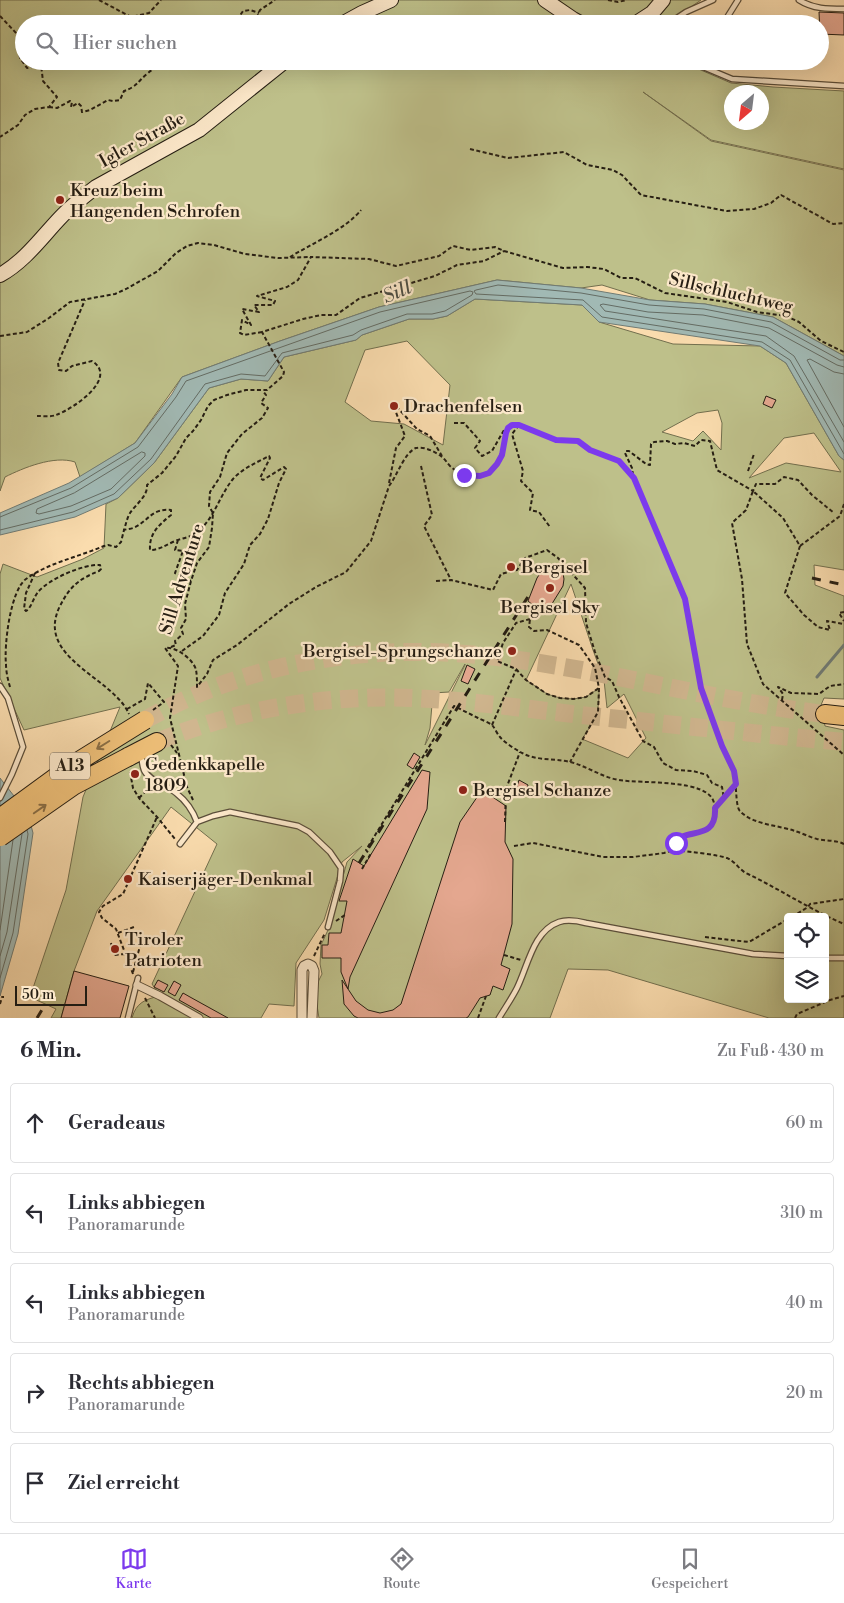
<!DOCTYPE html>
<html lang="de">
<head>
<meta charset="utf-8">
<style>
  body { margin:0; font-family:"Libre Bodoni",serif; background:#f7f7f7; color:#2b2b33 }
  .controls { position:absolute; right:15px; bottom:15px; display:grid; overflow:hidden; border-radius:5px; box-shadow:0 5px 20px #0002 }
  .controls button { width:45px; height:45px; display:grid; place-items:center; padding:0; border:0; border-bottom:1px solid #e1e1e2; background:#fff; color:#2b2b33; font:25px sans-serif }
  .compass { position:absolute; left:724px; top:85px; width:45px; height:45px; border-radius:50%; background:#fff; box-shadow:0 5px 20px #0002; rotate:208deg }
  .scale { position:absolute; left:15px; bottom:12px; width:72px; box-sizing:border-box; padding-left:5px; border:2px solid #261e13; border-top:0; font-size:14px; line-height:18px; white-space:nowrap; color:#261e13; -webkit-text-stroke:4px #fce8ca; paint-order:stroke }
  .stop { position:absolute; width:15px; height:15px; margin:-11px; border:4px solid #7c3aed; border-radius:50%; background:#fff }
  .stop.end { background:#7c3aed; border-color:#fff; box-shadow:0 1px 5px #0008 }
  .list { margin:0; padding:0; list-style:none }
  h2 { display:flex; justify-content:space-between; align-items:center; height:65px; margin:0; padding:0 20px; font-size:21px }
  h2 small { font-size:16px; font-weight:400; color:#7c7c81 }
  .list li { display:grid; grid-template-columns:32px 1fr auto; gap:15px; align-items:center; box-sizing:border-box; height:80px; margin:0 10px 10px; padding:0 10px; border:1px solid #e1e1e2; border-radius:5px }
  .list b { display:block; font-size:19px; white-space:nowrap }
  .list p { margin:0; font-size:16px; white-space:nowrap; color:#7c7c81 }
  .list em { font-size:16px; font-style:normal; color:#7c7c81 }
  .icon { flex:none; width:28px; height:28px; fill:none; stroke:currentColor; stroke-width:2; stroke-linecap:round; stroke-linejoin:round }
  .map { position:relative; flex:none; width:844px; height:1018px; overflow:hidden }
  .search { position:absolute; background:#fff; box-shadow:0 5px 20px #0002; left:15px; right:15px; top:15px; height:55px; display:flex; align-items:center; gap:12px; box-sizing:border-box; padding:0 18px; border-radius:28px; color:#7c7c81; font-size:19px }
  .sheet { height:515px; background:#fff }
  nav { display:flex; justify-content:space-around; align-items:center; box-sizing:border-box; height:70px; border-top:1px solid #e1e1e2; background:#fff; font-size:14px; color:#7c7c81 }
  nav a { display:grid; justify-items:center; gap:2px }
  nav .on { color:#7c3aed }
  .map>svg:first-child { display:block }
</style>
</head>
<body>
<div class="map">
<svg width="844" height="1018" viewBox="0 0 844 1018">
  <rect width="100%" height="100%" fill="#fadcae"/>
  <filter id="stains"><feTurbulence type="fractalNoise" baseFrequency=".004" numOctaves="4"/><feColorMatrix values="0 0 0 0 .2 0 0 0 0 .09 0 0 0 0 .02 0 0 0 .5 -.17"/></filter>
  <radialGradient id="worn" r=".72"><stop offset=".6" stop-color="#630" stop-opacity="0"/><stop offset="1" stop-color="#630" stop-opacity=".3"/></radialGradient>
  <!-- green -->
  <path fill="#bec08a" stroke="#726f4e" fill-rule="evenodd" d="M0,0H701L666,24H24V61H677L687,64L731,83L773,87L844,91V169L711,140L643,92L711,141L844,170V356L773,317L705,304L650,300L602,285L581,288L497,280L379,307L280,341L182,377L135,443L80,477L75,462C54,455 23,468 5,477L0,491ZM732,92H762V122H732Z
    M475,299L582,305L599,322L673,344L760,346L786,363L839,456L844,460V570L814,565L815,585L844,596V699L824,698L821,705L825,726L844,730V1018H769L608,970L568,969L550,1018H319L316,999L317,984L322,974L320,964L321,945L328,930L347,862L362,846L342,862L324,920L296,963L294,1006L269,1004L261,1018H132C136,1003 145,999 160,996L152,984L217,844L171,807L97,911L74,971L61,1018H51L56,1009L30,997L66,890L83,797L120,707L24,730L0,678V574L3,564L37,577L83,559L104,548L106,504L118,498L154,463L209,388L241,379L268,381L284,357L356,340L362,335L409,319H433L447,316ZM407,341L450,385L443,445L404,424L371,421L345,402L365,350ZM718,410L722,423L721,450L703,431L693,441L662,432L697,413ZM814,433L841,472L786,463L749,478L784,438ZM571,584L593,650L604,680L607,708L624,694L646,738L628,758L582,739C595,720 600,712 599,688L586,697L573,699L560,698L547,694L526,680ZM465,664V665L425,745L430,728L433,693L449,692ZM788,917H825V999H788Z"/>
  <!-- water -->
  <path fill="#a1b9b4" stroke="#707b74" d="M497,280L581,288L650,300L705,304L773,317L844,356V460L839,456L786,363L760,346L599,322L582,305L475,299L447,316L433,319H409L362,335L356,340L284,357L268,381L241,379L209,388L154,463L118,498L75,517L0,535V513L69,483L135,443L172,394L182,377L280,341L379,307Z
    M0,778L28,814L33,833L18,934L0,996Z"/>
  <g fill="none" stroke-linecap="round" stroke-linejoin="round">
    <!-- shore -->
    <path stroke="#646c64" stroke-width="1" d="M844,360H840L771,322L704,309L649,305L581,293L498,285L476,290L474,291L476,294L583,300L602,317L762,342L790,360L844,454
      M844,367L837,365L769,328L703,315L648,312L603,304L600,305L605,311L766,336L794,356L844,442
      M844,374L834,372L810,359L807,360L844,427
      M142,452L145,453V456L111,489L71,506L39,514L36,513L37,509L74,493Z
      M0,517L71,488L138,447L176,397L186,381L380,312L470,291L473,292L472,295L445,311L432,314H407L361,330L353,335L282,353L265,376L241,374L205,384L151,459L114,494L73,512L0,530
      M0,930L13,840
      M0,956L7,932L22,834
      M0,978L13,933L28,834L27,830"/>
    <!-- stream -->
    <path stroke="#707b74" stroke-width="3" d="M817,677L844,645"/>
  </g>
  <!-- building -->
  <path fill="#e4a78f" stroke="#261e13" d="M819,12L844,13V35L820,34Z
    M766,396L776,400L772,408L763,404Z
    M549,567L563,573L564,579L563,586L545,615L528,601L537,578L543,569Z
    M467,665L475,669L468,684L461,681Z
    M414,753L420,757L413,769L407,765Z
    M422,770L430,772L427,809L350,977L348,989L341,972V958H322V945H328L329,933H341L347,901H339L353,859L364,866Z
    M519,780L528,785L525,794L516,790Z
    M482,790L506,806L505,842L513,859L512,924L501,965L510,969L503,990L493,986L490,995L480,998L468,1017L466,1018H358L354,1016L344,1004L342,980L356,1001L368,1010L380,1013L393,1010L401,1004L460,822Z
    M74,971L129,986L120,1018H61Z
    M158,980L168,985L164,992L154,987Z
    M174,981L181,985L175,996L168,992Z
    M183,993L190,997L228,1018H211L179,1000Z"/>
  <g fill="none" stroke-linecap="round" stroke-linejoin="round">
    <!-- motorway-tunnel -->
    <path stroke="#d0b68f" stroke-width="18" stroke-dasharray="18 9" stroke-linecap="butt" d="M145,720C242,665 356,645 466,654C587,664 705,700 825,714
      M157,742C223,715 291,701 362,698C434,695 510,707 581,715C669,724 756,734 844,742"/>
    <!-- service casing -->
    <g stroke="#5b4e3a" stroke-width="7">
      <path id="service" d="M799,0C813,9 828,9 844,9
        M668,24L686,12L713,0
        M723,24L738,0
        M689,61L732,79L844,86
        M0,686L8,698L23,747L12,774L0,798
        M141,754C142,759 142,765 144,770C149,781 167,785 176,793C185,800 193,811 197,822L180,844
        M197,822L213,816L230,812L298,826L309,832L330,852L341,868L340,881L328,927
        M825,958H844
        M128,1018L138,978
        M499,1018C505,1008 512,998 517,988C528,966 533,931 559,922C568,919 578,921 586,923L753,954L788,956"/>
    </g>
    <!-- pedestrian casing -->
    <g stroke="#5b4e3a" stroke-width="9">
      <path id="pedestrian" d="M137,985L160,996L199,1018"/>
    </g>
    <!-- minor casing -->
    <g stroke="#5b4e3a" stroke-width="11">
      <path id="minor" d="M302,1018V970L304,966L308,964L312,966L314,971L312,1018"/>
    </g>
    <!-- secondary casing -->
    <g stroke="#261e13" stroke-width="16">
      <path id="secondary" d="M545,0L573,19L582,24
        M342,24L362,13L391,0
        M635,24L652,13L663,0
        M0,275C25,261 41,238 60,218C71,206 83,197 96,187L199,130L285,61"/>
    </g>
    <!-- motorway casing -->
    <g stroke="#261e13" stroke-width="20">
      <path id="motorway" d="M825,714L844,716
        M128,757L157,742"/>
    </g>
    <!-- path -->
    <path stroke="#261e13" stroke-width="2" stroke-dasharray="4 2.5" stroke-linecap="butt" d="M99,0L131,17L149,13L161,0
      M608,0L618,2L627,0
      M0,16L17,34L20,58L27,68L41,65L43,81L57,97L49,107L35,109L25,115L18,125L0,137
      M225,24L231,18L239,17L243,11L250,10L259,13
      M254,24L260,10L275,0
      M49,107L57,108L70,101L72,102L71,107L78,103L81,106L82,112L90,110L108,100L113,101L120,100L124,91C138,86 137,82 147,74C153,68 156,70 163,61
      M470,149L508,158L564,152L587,165L613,170L622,175L641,195L727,211L754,209L771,203L781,195L833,224L844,223
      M290,257C311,244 346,229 361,210
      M262,332L244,335L240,333L242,320L251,325L242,309L259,312L254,305H273L275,301L257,296L287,287L298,280L311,257L369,259L396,266L439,256L453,246L471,250L495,247L504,251L563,268L587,267L604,269L621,278H635L665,293L727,302L757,312L786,316L799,322L821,341L844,352
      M0,336L27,332L49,318L70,302L115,294L126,289L158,271L176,253L187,246L198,243L214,245L245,254L278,258L311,257
      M37,416C43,416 51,417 56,415C73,409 119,378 92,361L72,366L66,371L59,370L58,363L85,300
      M454,423H464L480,441L475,448L482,456L492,451L504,430L508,428
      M519,425L512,434L523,471L521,481L533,493L530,510L539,512L550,527
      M421,466L432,515L424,526L451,580
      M748,471L754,454
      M633,475L632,468L625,453L626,451H629L646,464L650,465L651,444L654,442L667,441L675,444L684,443L695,446L701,440L710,441L717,470L753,491L756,484H775L784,477L798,480L812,495L834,513
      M389,483L396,448L405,436L394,407L396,406L417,429L430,436L442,456
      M844,504L840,516L800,546L783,518L753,491L746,510L732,523L742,579L747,644L763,684L844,755
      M178,540L175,550L183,551L175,573L191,581
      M800,546L785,593L804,615L818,627L830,630L827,621L844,624
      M35,573L26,593L24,609L26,611C32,607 33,598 38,592C49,579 83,564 100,565L101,569L99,571C79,579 70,586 60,606C34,658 113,677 129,714
      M436,581L451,580L493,590L501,574L517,570L525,558L547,550L558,558L585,588L586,623L595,652L605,677L612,681L619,697L643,741L654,747L663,763L676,770L693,771L707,775L712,783L722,787L724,799
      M537,609L530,619L529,627L534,631L547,630L579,645L595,668L599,688L598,712L570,762
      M844,612L839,613L844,621
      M530,619L516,623L503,643L497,661L516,669L526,680L547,694L560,698L573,699L586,697L599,688
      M171,647L176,645L175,641L183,634L181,628L186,619L185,604L191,581L197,563L209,547L212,528L213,513L209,506L210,492L220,477L227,453L242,434L262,418L268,408L261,403L266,395L263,391
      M182,651L203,636L219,615L225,593L244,564L250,545L260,534L268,519L279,483L286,469L284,467L263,480L260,478L270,458L269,456C256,463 243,468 233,479C219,496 214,520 196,533C189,538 182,538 175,541C166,545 159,550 150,550C149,533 159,525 171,515V510C151,508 148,522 133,528C130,529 127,529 124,530C126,524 127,518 130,513C136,504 148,496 147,485L162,473L176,456L186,438L193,431L201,420L208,406L214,400L227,395L246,390H267L283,376L284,372L262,332L303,319L321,315H336L360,298L435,276L457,265L484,261L504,251
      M10,687C8,680 6,672 6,664C4,646 10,591 26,579C48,563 78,557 104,546L108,545L116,547L121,542L124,530
      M782,700L783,694L778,687L791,693L819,694L830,686L844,684
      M127,709L145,699L148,683L164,702L153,710
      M492,725L516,670
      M171,745L177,753
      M130,772L133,788L139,798L157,817L175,839
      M139,798L151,786
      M193,800L187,787L170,718L178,666L165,648C176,646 194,660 196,670C197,675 197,681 197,687L207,674L213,660L237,645L289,604L316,587L346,572L371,541L389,486C397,476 404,453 416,448C424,446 436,452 442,457C445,459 447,463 450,466C460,475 477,481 489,473C505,462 502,428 513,425C525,421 544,439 557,440C563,441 570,439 577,441C584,443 589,450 597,453C604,456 612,456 619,461C640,479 647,509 658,533C667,554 678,577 685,599C694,628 693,659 701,688C709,716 722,742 733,769C737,779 735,807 740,811C753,825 778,825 795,831C802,833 809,837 817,839C826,841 836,840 844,844
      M715,808L736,784
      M505,822L506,789L520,752
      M514,846L533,843L603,857H633L664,853L678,849
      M362,869L370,855L366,850L454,706C462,710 470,714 478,718C482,720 488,722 492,725C495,728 497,734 500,737C505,743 515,749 522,753C537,761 553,758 570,762C587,766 601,777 619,780C640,784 709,778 714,803C723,841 684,826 676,843L678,849L682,851C692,852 719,855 727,858C736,862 740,871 748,874C781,890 811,910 844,924
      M792,917L808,907L810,904L844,899
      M336,921L345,915
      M118,933L134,927
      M705,937L749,942L788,919
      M111,943L114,955L125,954
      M504,955L521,960
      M314,956L325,933
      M133,972L140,946
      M133,974L116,929L102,918L99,912L103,906L123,894L157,817
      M145,998L155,1018
      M0,1004L2,997H4
      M478,1018L486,996
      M795,1018L797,1014L830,1000L844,996"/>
    <!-- service -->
    <use href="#service" stroke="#fce8ca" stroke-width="4.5"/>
    <!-- pedestrian -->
    <use href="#pedestrian" stroke="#fce8ca" stroke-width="7"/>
    <!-- minor -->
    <use href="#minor" stroke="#fce8ca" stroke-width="9"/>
    <!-- secondary -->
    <use href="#secondary" stroke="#fce8ca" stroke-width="14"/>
    <!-- motorway -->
    <use href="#motorway" stroke="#edbe77" stroke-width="18"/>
    <!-- rail -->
    <path stroke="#261e13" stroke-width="3" stroke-dasharray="9 9" stroke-linecap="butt" d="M812,578L844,585
      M359,863L531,592
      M37,1018L45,1005"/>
    <!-- motorway-bridge casing -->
    <g stroke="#261e13" stroke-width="20" stroke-linecap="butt">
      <path id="motorway-bridge" d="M0,818L71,766L145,720
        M0,837L73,786L128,757"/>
    </g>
    <!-- motorway-bridge -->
    <use href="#motorway-bridge" stroke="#edbe77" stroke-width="18"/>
  </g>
  <!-- one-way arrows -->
  <defs><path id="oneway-shaft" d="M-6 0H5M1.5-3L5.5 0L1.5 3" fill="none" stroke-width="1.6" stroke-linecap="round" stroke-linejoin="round" transform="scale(1.25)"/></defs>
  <g stroke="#8a6e45">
    <use href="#oneway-shaft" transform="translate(103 745) rotate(148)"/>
    <use href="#oneway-shaft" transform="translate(40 809) rotate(-35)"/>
  </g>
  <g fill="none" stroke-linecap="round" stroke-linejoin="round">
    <!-- route -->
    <path stroke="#7c3aed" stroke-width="6" d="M464,475L480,476L489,473L497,464L502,455L506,433L508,428L512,425H519L556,440L578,441L590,450L619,461L634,478L685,599L701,688L722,746L734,771L736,784L715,808C717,843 684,826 676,843"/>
  </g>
  <!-- markers -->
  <g fill="#8f2418" stroke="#fce8ca" stroke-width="2">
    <circle cx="60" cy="200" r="5"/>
    <circle cx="394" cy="406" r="5"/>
    <circle cx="511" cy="567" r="5"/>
    <circle cx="550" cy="588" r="5"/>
    <circle cx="512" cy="651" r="5"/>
    <circle cx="135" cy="774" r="5"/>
    <circle cx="463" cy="790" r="5"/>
    <circle cx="128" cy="879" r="5"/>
    <circle cx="115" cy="949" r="5"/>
  </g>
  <g text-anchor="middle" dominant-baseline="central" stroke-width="4.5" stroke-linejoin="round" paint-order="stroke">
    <!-- shield labels -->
    <rect fill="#fce8ca" stroke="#665b4a" stroke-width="1" x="50" y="752.5" width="40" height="27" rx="4"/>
    <g font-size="16" font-weight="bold" fill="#261e13">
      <text x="70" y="766">A13</text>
    </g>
    <!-- street labels -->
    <g font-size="18" fill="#261e13" stroke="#fce8ca">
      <text transform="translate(142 140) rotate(-29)">Igler Straße</text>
      <text transform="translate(731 293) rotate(13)">Sillschluchtweg</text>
      <text transform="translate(182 579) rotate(-73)">Sill Adventure</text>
    </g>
    <!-- poi labels -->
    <g font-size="18" fill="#261e13" stroke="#fce8ca" text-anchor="start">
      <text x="70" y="190">Kreuz beim<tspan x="70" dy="21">Hangenden Schrofen</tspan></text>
      <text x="404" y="406">Drachenfelsen</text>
      <text x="521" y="567">Bergisel</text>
      <text x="550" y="607" text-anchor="middle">Bergisel Sky</text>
      <text x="502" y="651" text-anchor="end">Bergisel-Sprungschanze</text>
      <text x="145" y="764">Gedenkkapelle<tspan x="145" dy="21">1809</tspan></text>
      <text x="473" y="790">Bergisel Schanze</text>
      <text x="138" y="879">Kaiserjäger-Denkmal</text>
      <text x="125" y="939">Tiroler<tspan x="125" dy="21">Patrioten</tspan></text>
    </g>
    <!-- water labels -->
    <g font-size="19" font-style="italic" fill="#4b4c43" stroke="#fce8ca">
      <text transform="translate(397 292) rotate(-23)">Sill</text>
    </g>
  </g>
  <rect width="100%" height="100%" filter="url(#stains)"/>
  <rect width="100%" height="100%" fill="url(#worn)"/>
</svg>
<div class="controls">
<button><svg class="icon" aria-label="locate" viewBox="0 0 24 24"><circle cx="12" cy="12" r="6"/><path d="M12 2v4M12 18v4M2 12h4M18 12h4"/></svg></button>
<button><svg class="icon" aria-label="layers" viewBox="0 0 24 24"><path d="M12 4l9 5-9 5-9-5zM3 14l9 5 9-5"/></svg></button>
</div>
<svg class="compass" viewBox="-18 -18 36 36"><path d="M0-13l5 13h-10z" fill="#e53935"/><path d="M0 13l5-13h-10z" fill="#7c7c81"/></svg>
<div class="scale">50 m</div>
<div class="stop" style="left:676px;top:843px"></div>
<div class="stop end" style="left:464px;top:475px"></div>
<div class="search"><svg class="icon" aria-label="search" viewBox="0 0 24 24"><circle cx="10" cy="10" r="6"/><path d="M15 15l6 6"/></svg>Hier suchen</div>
</div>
<section class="sheet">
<h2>6 Min.<small>Zu Fuß · 430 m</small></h2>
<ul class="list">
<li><svg class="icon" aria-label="ahead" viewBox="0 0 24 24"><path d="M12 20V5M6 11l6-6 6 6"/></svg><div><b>Geradeaus</b></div><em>60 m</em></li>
<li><svg class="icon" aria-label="left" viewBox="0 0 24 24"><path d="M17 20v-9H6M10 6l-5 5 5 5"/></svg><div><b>Links abbiegen</b><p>Panoramarunde</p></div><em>310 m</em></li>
<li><svg class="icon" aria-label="left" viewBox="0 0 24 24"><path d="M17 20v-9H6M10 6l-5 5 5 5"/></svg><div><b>Links abbiegen</b><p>Panoramarunde</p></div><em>40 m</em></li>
<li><svg class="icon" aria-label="right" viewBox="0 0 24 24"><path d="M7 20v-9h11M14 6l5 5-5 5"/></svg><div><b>Rechts abbiegen</b><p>Panoramarunde</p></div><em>20 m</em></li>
<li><svg class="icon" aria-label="arrive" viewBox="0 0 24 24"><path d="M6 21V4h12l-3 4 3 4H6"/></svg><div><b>Ziel erreicht</b></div></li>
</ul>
</section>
<nav>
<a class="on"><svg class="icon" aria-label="map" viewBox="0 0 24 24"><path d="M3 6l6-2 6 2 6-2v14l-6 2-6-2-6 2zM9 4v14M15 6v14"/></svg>Karte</a>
<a><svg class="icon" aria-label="directions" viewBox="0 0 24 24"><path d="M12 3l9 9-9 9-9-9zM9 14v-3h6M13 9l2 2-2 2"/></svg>Route</a>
<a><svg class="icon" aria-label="saved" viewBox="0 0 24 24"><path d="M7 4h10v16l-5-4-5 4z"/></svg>Gespeichert</a>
</nav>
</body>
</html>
